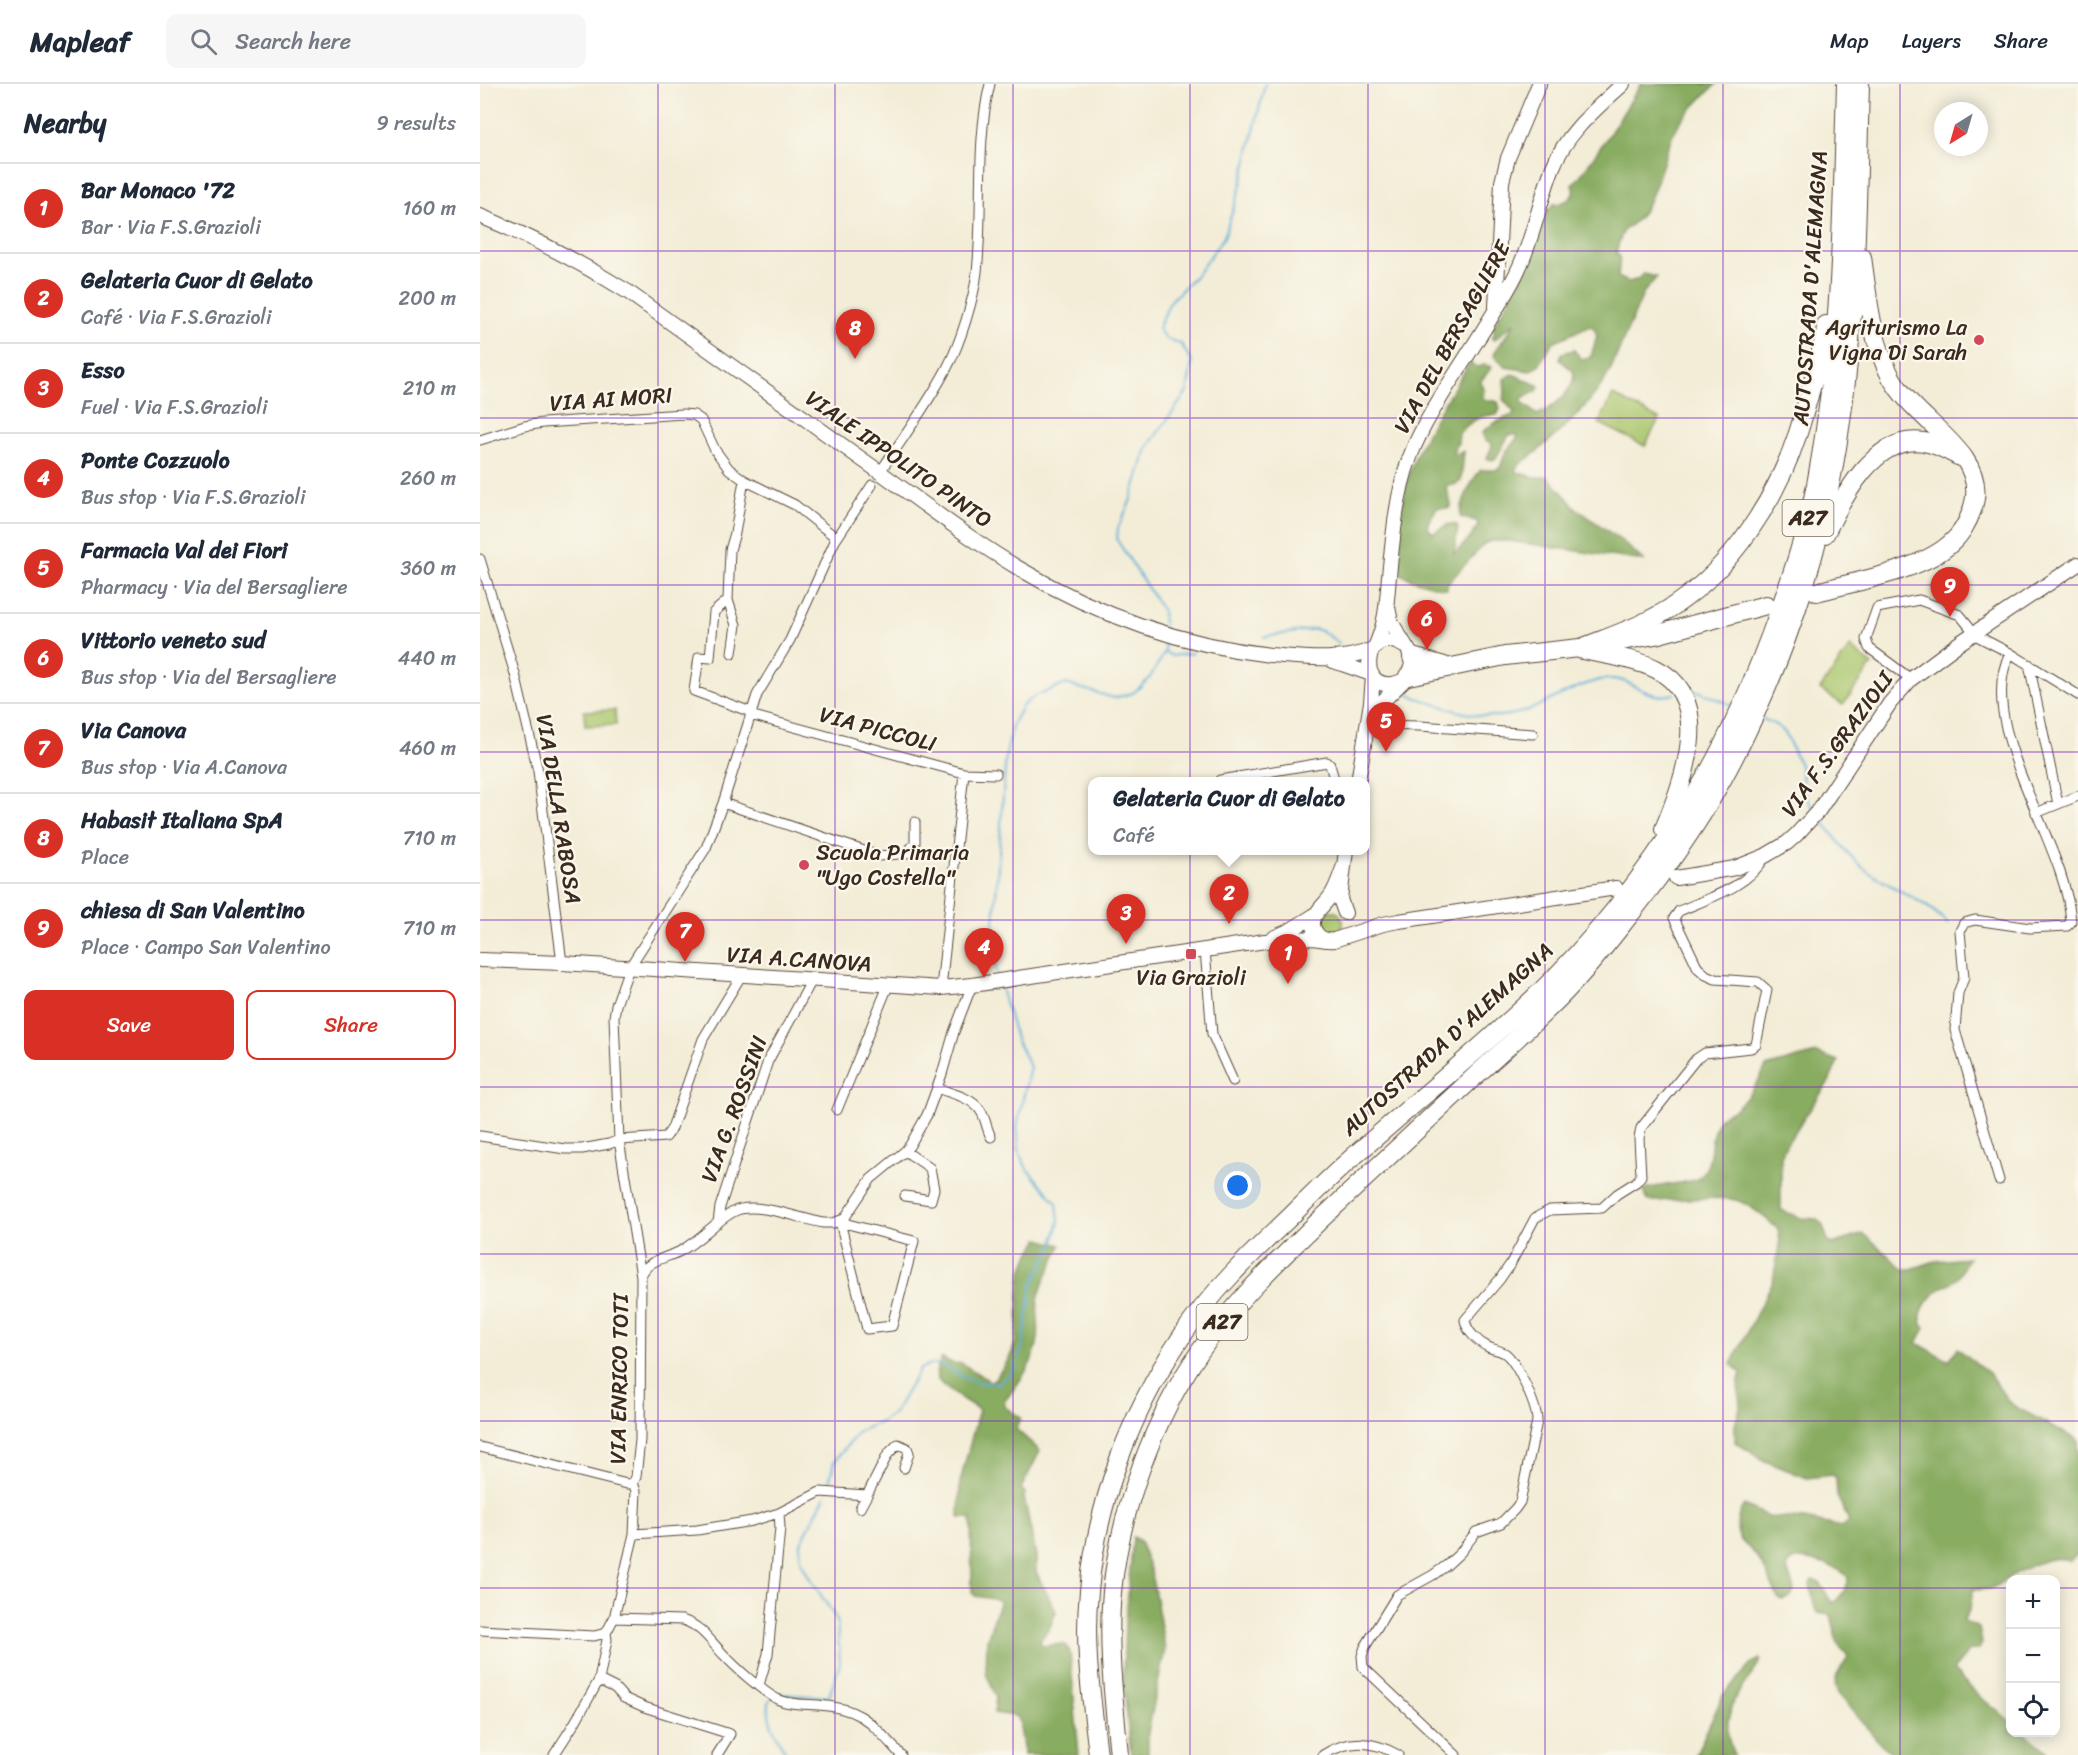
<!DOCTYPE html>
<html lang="en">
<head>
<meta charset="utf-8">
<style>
  body { margin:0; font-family:Sriracha,sans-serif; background:#f6f6f7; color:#1f2937 }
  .controls { position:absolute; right:18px; bottom:18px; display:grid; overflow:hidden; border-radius:12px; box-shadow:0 3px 15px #0003 }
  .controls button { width:54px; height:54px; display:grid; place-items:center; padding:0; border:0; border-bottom:2px solid #e0e1e3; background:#fff; color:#1f2937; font:30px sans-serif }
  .compass { position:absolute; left:1454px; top:18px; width:54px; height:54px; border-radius:50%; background:#fff; box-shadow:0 3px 15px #0003; rotate:217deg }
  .you { position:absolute; left:758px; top:1102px; width:21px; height:21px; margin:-15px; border:4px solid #fff; border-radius:50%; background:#1a73e8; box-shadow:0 0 0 9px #1a73e833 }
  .badge { display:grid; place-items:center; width:39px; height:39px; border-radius:50%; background:#d93025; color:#fff; font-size:20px; font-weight:700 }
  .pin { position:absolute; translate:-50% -50px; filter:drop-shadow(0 2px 3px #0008) }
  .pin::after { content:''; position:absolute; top:32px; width:21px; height:18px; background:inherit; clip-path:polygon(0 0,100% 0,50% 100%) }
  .popup { position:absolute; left:608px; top:693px; width:282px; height:78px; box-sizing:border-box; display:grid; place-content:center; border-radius:12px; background:#fff; filter:drop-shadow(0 2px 4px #0005); font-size:20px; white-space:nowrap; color:#747a83 }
  .popup b { font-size:22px; color:#1f2937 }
  .popup::after { content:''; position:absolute; left:50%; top:100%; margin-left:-12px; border:12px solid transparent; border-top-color:#fff }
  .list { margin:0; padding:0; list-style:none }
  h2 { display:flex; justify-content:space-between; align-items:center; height:78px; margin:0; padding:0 24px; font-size:26px }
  h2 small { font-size:20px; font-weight:400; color:#747a83 }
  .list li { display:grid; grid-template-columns:39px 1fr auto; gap:18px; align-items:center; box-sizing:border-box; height:90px; padding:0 24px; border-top:2px solid #e0e1e3 }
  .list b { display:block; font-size:22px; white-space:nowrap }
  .list p { margin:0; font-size:20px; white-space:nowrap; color:#747a83 }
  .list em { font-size:20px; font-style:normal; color:#747a83 }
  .actions { display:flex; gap:12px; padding:18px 24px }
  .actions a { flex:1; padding:14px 0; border:2px solid #d93025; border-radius:12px; text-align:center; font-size:21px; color:#d93025 }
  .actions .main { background:#d93025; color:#fff }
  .icon { flex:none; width:33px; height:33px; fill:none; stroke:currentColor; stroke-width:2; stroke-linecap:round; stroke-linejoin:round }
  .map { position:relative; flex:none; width:1598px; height:1671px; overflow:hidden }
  header { display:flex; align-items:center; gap:36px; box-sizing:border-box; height:84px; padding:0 30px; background:#fff; border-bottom:2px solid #e0e1e3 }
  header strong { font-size:28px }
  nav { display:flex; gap:33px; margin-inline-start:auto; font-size:21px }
  .search { width:420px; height:54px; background:#f6f6f7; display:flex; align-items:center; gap:15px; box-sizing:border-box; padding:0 21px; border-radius:12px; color:#747a83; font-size:22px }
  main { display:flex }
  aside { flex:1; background:#fff }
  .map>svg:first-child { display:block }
</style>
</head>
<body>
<header>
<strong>Mapleaf</strong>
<div class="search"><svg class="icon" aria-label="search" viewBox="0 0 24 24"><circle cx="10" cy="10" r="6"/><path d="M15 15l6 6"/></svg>Search here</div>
<nav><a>Map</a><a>Layers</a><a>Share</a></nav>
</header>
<main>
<aside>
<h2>Nearby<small>9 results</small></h2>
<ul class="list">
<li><span class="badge">1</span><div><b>Bar Monaco '72</b><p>Bar · Via F.S.Grazioli</p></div><em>160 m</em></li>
<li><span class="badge">2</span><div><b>Gelateria Cuor di Gelato</b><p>Café · Via F.S.Grazioli</p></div><em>200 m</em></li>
<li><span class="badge">3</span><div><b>Esso</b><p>Fuel · Via F.S.Grazioli</p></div><em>210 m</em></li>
<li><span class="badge">4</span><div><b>Ponte Cozzuolo</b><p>Bus stop · Via F.S.Grazioli</p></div><em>260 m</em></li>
<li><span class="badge">5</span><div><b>Farmacia Val dei Fiori</b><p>Pharmacy · Via del Bersagliere</p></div><em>360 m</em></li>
<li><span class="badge">6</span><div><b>Vittorio veneto sud</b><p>Bus stop · Via del Bersagliere</p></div><em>440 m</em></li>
<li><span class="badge">7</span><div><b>Via Canova</b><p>Bus stop · Via A.Canova</p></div><em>460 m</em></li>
<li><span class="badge">8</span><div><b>Habasit Italiana SpA</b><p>Place</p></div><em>710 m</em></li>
<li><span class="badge">9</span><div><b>chiesa di San Valentino</b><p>Place · Campo San Valentino</p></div><em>710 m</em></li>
</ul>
<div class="actions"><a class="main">Save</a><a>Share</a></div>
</aside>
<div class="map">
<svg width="1598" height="1671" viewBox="0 0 1598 1671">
  <rect width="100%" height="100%" fill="#fbf7ec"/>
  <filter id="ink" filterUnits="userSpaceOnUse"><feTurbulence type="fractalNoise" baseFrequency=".0167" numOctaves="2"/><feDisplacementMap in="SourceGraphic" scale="12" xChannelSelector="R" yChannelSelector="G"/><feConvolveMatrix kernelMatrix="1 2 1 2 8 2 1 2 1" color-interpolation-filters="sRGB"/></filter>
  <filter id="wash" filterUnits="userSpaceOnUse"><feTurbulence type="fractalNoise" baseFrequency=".008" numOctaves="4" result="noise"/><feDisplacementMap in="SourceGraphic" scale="24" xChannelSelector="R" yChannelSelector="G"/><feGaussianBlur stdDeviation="1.35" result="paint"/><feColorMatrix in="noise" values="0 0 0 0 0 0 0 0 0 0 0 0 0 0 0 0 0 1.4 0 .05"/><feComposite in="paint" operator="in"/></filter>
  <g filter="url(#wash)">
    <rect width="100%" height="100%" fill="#f3edd7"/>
    <!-- green -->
    <path fill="#abc76e" stroke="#737846" stroke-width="1.5" d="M1133,311L1179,335L1165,362L1119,339Z
      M1370,563L1392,581L1363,621L1340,605Z
      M135,626L136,641L105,642L104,627Z
      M839 839a12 12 0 1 1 24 0a12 12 0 1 1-24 0Z"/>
    <!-- forest -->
    <path fill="#88ac61" stroke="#626b40" stroke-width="1.5" d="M1161,0H1236C1222,15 1202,31 1193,50C1182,74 1173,133 1145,144C1141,152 1138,160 1136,170L1140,172L1138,193L1148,198L1156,196L1164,190L1177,193L1164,208L1130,287C1114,317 1087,342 1061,364C1053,372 1043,376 1035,385L1037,388L1054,393H1068L1096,424L1143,458L1164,477L1029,457H1010L1004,460L967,500V505C949,501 928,497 914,485C920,450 921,409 934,376C949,341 970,310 990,279L996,283L1005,281L1012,283L1000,298L1004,305L1003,315L1018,318L1020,325L1017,331C1001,330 989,338 979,349L978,359L973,370L975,371L984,367L981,397L974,401H967L966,403L971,420L970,424H957L948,438V444L953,449C962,445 969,436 978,442L974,470L991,453L998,441L997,437L980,433C981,419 991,396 1001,386H1015L1020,384L1025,369L1038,353L1037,351H1029L1016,374L1012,376L1007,374L1012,362L1011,359L1005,356L1002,349C1010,340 1022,335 1033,331L1034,328L1023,315L1025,310L1024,295L1033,290L1059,302L1057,307L1042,314V318L1057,331C1072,325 1098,304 1093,287L1080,276L1082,269L1094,266L1101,275L1111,273L1117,251L1113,243L1109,242L1073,258L1058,282L1050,287L1025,283L1014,272L1015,268L1036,237L1014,256L1012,254L1015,247L1012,244L1031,213L1048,179L1068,126L1074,120C1084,119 1098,114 1092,101C1101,93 1105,85 1112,75C1130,51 1145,26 1161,0Z
      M1336,969L1358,977L1350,996L1306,1061L1301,1073V1126L1321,1134L1337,1135L1342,1139L1348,1157L1352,1160L1383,1150L1388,1153L1423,1185H1431L1455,1177L1489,1174C1483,1179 1483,1188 1477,1194C1473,1199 1465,1201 1460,1205C1449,1213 1433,1232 1445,1244L1437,1259L1469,1277L1477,1264L1509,1289L1526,1314L1534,1322L1598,1356V1470L1589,1478C1574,1465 1530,1492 1516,1502L1509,1505L1493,1506L1490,1525L1483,1537L1499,1544L1502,1559L1498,1566H1490L1473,1586L1500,1613L1530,1637V1648L1545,1649L1567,1667L1566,1671H1414L1399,1658L1357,1608C1351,1593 1362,1586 1368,1573C1366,1568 1361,1565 1359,1561C1354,1554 1354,1540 1351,1531L1338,1529L1335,1525L1330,1500L1332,1496C1346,1498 1344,1512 1353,1519C1358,1516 1360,1513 1363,1508C1365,1504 1369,1500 1368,1495C1366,1484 1327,1474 1317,1475C1311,1476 1309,1479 1307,1484L1314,1506L1310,1513L1302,1516L1298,1514C1291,1498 1284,1480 1272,1467C1268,1462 1261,1459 1259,1453C1255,1444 1258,1429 1264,1421L1289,1433L1324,1435L1362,1443L1369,1437L1357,1412L1356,1393L1352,1391L1327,1394L1285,1377L1255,1358V1341L1260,1324L1258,1299L1261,1289L1251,1280L1293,1197L1300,1156L1298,1145C1286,1135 1274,1123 1259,1117C1244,1111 1187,1117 1168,1117L1162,1105L1216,1096C1237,1083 1226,1054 1239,1036C1243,1030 1253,1027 1258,1022C1270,1012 1279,997 1286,983Z
      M559,1155L581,1161C574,1179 561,1198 558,1217C556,1229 560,1242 558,1254C556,1277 538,1300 524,1318L525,1323L541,1334L536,1345L560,1367L541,1405L545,1409L544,1413L556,1472V1488L576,1528L569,1545L560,1556L562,1562L583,1560L587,1562L590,1569L599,1671H544L539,1635L536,1632L514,1629L516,1613L506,1589L507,1556L520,1516L495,1512L492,1508L491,1434H479V1432L480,1398L499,1326C490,1319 459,1303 457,1293C455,1286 459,1280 462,1274L474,1280L481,1279L511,1298C516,1294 519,1289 523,1284C545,1254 535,1226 541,1193C543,1180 552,1166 559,1155Z
      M653,1453L660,1457L671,1488L685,1565L668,1648V1671H651L643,1596L645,1539Z
      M1280,1575C1278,1584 1271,1592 1265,1599C1248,1622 1242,1644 1254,1671H1216L1243,1611L1272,1579Z"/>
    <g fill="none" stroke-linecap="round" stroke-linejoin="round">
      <!-- stream -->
      <path stroke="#5faed9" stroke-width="2" d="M684,544L682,526L637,456L638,444L650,418L667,364L707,308L712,278L701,260L686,255L678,245L690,218L718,189L744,153L761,101L785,0
        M784,553L835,545L842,547L859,559
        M685,568L692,572L713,569
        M920,608C964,622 1002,643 1048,626C1072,617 1095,601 1120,596C1148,591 1153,606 1176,611C1182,613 1188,611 1194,610
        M1209,608L1218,607L1254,622
        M1281,634C1298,642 1305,643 1311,662C1313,670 1319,676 1321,684C1325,702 1321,708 1333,724
        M1340,734C1355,753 1370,775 1390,789C1415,806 1447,817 1468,840
        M518,893L512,868L526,670L533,639L543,621L555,612L586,600L634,614L653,609L669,595L685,568V556
        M347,1407L354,1378L379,1347L401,1338L414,1329L440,1285L450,1280H460L487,1295L501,1299H520L533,1287L543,1261L552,1201L573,1161L579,1137L577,1119L547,1085L539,1068L537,1042L550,983L536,955L520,901
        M295,1612L297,1610L349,1613L360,1579L357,1536L328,1491L321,1477L320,1461L345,1412
        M290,1615C284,1635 298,1654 307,1671"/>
    </g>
  </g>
  <g filter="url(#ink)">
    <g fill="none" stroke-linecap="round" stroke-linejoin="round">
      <!-- street casing -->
      <g stroke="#57473a" stroke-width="11">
        <path id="street" d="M0,356L45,342L63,339L203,330L214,331L221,336L235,366L249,385L264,396L315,421L354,452L355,457
          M400,388C423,354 448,320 467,284C480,260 494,215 497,188C504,125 495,61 510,0
          M0,475L35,590L58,687L82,879
          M248,516L234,528L230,574L219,573L214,607L271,628
          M252,569L256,541L248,516L250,466L255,449L264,396
          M1549,580L1578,720
          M1431,595L1389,564L1386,555L1397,524L1439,516L1480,531L1497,552L1530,569L1598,611
          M270,631L484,689L516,690
          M887,644L897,641L940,642L1053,650
          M740,696L847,678L850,681L855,698
          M243,719L393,770L399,772L427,769L435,759V738
          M1556,729L1598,712
          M725,866L732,950L753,997
          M461,904L484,689
          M457,1004C472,1010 491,1013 500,1026C506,1034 506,1044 511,1053
          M357,1026L408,902
          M0,1052L85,1065H102L129,1060L139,1056L186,1053L192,1044L223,955L261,892
          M425,1067L450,1084L454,1105L451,1116L425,1112
          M1519,1096L1475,946L1478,909L1484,894L1480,847L1484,839L1495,836L1550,844L1587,842L1591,838C1587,759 1493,642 1530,569
          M360,1138L434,1157L412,1242L387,1245Z
          M238,1139L240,1123L288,977L332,896
          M161,1192C168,1174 187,1175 202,1166C220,1156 235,1138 253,1128C274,1116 321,1135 343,1139H353L364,1135L391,1095L425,1067L430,1061L447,1031L462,990L474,948L492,901
          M0,1363L147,1400L153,1399
          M153,1399L156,1393L160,1356L161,1192L139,1056L134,933L136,921L149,884L226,764L243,719L277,611L310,556L355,457L392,401
          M387,1411L408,1370L418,1360L427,1364L429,1369L424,1384
          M154,1450L217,1446L272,1437L299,1429L340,1408L387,1411L380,1424
          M134,1534L202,1536C222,1542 230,1557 244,1571C256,1584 282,1607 297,1615C309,1621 325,1620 338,1621C383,1624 392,1640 421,1671
          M0,1546L114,1552L126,1549
          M119,1596L135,1604L144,1614L164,1623L250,1650L237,1671
          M279,1601L288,1570L300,1444L299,1429
          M74,1671L94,1640L119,1596L127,1556L126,1549L134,1534L154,1450L156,1407L153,1399
          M843,1671C869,1655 892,1656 918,1671
          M976,1671L883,1583L882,1572L885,1563L917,1511L953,1491L967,1481L980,1469L996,1448L1021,1439L1035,1425L1040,1418L1057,1337C1057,1322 1037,1279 1026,1270C1021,1266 1014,1266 1008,1263C998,1258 987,1248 985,1236L1020,1195L1031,1179L1055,1134L1070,1126L1122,1124L1137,1110L1156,1098L1161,1092L1159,1054L1161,1044L1216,975L1225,969L1271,964L1276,961L1287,906L1278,898L1235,895L1226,891L1218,884L1194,834L1199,827C1229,814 1268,803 1285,773"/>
      </g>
      <!-- secondary casing -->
      <g stroke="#57473a" stroke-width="16">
        <path id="secondary" d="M0,132C52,153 100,178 148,208C225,263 303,319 380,374C433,411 484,452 540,485C616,530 702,561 790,571C825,574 860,579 893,565
          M1016,223L1022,98L1028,74L1059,0
          M895,563C906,540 907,517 909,492C913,454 916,412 929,376C938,350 953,326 967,303C989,269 1012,234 1032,198C1052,162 1058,121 1073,83C1086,49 1117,24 1143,0
          M853,577L891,590
          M922,597C875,617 881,536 924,562
          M887,644L898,622L928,592L932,580L929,567L911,538L908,523
          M878,698L891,618L893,593
          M863,784C860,792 857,802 852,810C845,822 824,834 837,850C841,855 848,857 854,856L903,840L919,837L1136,804
          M1196,794L1255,784L1285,772L1307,759L1316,751L1339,726L1410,619L1431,595L1478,560L1598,480
          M865,829L860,815L866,766
          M795,853L809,847L835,831
          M0,876L82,879L461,904L492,901L785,857L833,854L847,856"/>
      </g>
      <!-- highway casing -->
      <g stroke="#57473a" stroke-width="20">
        <path id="highway" d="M1345,450C1362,415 1395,349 1444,358C1457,360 1467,366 1478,372
          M1337,508C1376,497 1440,487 1470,460C1480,452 1488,438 1492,426C1499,407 1495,390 1484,374C1463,345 1429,325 1411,293C1391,256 1388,214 1382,173
          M1136,558L1175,551L1286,521
          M1099,565C1131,552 1166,541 1195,521C1253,482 1296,416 1318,349C1328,318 1336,285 1345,252L1346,241
          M1099,565C1124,571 1153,574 1176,585C1236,615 1203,699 1184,745
          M932,573L964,582
          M928,592L1025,572L1109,563
          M618,1671C612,1616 603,1562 609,1507C617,1418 650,1330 700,1255C730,1209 770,1171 810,1133C830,1113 851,1092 873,1073C933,1020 996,969 1054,914C1114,857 1167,788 1211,718C1249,657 1276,592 1300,525C1315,483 1329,439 1337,395C1361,265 1362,132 1366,0
          M639,1671C634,1617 627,1561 632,1508C640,1426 674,1333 721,1266C754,1218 796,1179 838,1138C889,1090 941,1042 993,994C1019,970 1046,947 1071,922C1096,898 1119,870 1141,842C1173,802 1204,761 1230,717C1297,602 1343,469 1361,337C1377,225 1377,112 1380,0"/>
      </g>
      <!-- street -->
      <use href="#street" stroke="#fff" stroke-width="9"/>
      <!-- secondary -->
      <use href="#secondary" stroke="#fff" stroke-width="14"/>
      <!-- highway -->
      <use href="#highway" stroke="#fff" stroke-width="18"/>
    </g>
  </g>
  <!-- grid -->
  <path fill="none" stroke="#7b2cbf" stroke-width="1.5" stroke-opacity="0.55" d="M178,0V1671M355,0V1671M533,0V1671M710,0V1671M888,0V1671M1065,0V1671M1243,0V1671M1420,0V1671M0,167H1598M0,334H1598M0,501H1598M0,668H1598M0,836H1598M0,1003H1598M0,1170H1598M0,1337H1598M0,1504H1530M1576,1504H1598"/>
  <!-- markers -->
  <g fill="#d1495b" stroke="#fbf7ec" stroke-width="2">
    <circle cx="1499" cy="256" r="6"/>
    <circle cx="324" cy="781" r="6"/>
    <rect x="705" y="864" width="12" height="12" rx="3"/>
  </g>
  <g text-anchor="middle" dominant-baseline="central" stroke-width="4.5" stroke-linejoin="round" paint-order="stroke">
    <!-- shield labels -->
    <g fill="#fbf7ec" stroke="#75685c" stroke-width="1.5">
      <rect x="1302.5" y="416" width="51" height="36" rx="4.5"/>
      <rect x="716.5" y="1220" width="51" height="36" rx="4.5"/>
    </g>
    <g font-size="21" font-weight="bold" fill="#3b2a1e">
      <text x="1328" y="434">A27</text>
      <text x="742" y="1238">A27</text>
    </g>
    <!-- street labels -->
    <g font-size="22" fill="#3b2a1e" stroke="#fbf7ec">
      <text transform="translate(1330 204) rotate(-86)">AUTOSTRADA D'ALEMAGNA</text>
      <text transform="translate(972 253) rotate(-61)">VIA DEL BERSAGLIERE</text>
      <text transform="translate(131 315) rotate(-4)">VIA AI MORI</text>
      <text transform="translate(419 375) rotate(35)">VIALE IPPOLITO PINTO</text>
      <text transform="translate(398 645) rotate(15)">VIA PICCOLI</text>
      <text transform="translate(1357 660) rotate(-54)">VIA F.S.GRAZIOLI</text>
      <text transform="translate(79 725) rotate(81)">VIA DELLA RABOSA</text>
      <text transform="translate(319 875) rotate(4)">VIA A.CANOVA</text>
      <text transform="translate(967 955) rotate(-42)">AUTOSTRADA D'ALEMAGNA</text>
      <text transform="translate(254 1025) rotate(-70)">VIA G. ROSSINI</text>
      <text transform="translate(139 1295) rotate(-89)">VIA ENRICO TOTI</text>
    </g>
    <!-- poi labels -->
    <g font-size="22" fill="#3b2a1e" stroke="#fbf7ec" text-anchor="end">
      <text x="1487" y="243">Agriturismo La<tspan x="1487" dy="25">Vigna Di Sarah</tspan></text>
      <text x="336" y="768" text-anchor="start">Scuola Primaria<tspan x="336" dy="25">"Ugo Costella"</tspan></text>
      <text x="711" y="893" text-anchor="middle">Via Grazioli</text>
    </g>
  </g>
</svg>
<div class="controls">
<button>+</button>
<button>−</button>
<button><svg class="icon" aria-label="locate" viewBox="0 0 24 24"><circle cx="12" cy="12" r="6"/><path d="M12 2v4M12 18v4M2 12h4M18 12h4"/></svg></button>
</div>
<svg class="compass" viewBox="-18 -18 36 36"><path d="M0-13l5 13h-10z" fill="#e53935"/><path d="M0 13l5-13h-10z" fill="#747a83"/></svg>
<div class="you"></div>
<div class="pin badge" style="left:808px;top:900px">1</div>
<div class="pin badge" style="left:749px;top:840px">2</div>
<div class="popup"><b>Gelateria Cuor di Gelato</b>Café</div>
<div class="pin badge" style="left:646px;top:860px">3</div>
<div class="pin badge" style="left:504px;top:894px">4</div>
<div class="pin badge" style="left:906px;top:668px">5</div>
<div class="pin badge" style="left:947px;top:566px">6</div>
<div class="pin badge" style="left:205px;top:878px">7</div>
<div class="pin badge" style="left:375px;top:275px">8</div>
<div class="pin badge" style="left:1470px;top:533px">9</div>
</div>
</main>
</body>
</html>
